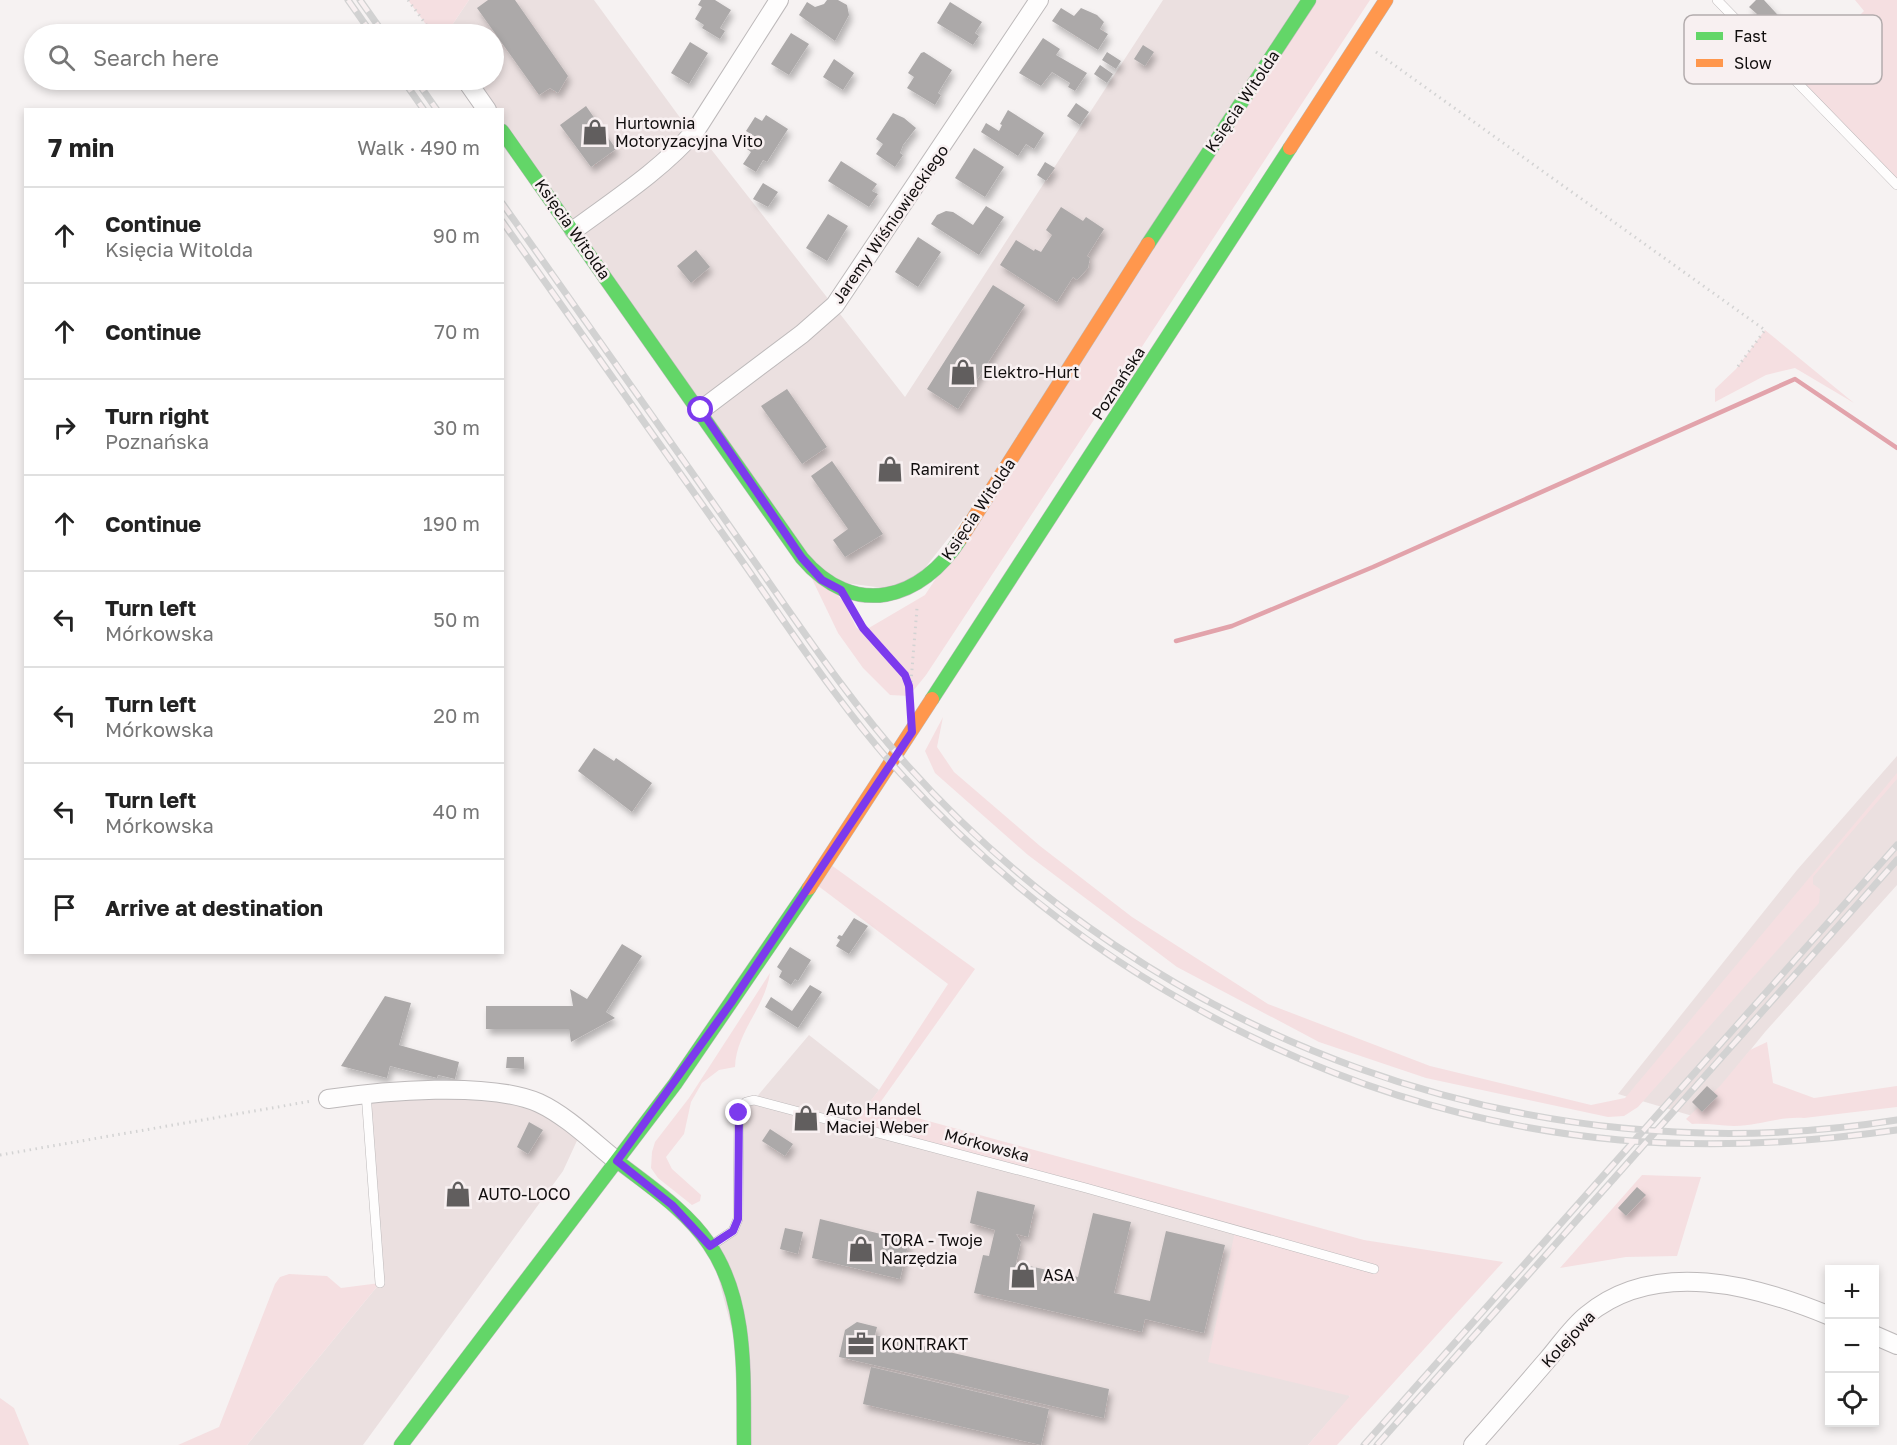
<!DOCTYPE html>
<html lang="en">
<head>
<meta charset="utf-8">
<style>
  body { margin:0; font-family:"Golos Text",sans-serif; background:#f6f6f6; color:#222 }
  .controls { position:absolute; right:18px; bottom:18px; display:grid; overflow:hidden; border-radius:0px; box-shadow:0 3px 9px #0003 }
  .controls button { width:54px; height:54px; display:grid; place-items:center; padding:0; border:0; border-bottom:2px solid #e0e0e0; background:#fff; color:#222; font:30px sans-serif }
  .stop { position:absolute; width:18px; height:18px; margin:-14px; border:4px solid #7c3aed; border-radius:50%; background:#fff }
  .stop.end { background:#7c3aed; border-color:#fff; box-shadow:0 2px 6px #0008 }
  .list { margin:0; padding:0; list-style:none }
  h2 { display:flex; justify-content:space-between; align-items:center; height:78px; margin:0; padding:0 24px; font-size:26px }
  h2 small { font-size:20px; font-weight:400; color:#767676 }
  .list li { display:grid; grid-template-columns:39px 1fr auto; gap:18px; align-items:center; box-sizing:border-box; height:96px; padding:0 24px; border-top:2px solid #e0e0e0 }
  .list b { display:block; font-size:22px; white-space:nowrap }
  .list p { margin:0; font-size:20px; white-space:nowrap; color:#767676 }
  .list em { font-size:20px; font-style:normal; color:#767676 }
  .icon { flex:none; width:33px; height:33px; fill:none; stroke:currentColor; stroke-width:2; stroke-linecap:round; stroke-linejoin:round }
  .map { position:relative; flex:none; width:1897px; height:1445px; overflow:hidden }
  .search { position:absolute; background:#fff; box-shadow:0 3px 9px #0003; left:24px; top:24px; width:480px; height:66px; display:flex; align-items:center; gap:15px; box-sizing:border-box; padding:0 21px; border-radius:33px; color:#767676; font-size:22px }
  .panel { position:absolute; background:#fff; box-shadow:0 3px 9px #0003; left:24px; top:108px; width:480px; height:846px; border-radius:0px }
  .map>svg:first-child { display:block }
</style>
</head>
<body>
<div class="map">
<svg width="1897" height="1445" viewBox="0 0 1897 1445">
  <defs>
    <filter id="shadow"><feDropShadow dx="3" dy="5.5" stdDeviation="3" flood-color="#0004"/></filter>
  </defs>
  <rect width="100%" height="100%" fill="#f6f2f2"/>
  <!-- built -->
  <path fill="#ebe0e0" d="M469,0H594L692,134L696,130L905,397L1163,0H1309L1022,444L907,591L822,580L503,131L502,110L487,109L466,80H494V34H446Z
    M1897,756V885L1765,1032L1696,1117L1618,1094L1797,870Z
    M809,1035L879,1090L852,1126L1235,1232L1350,1397L1308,1445H744L741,1364L710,1246L733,1231L739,1113L754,1100Z
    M366,1093L511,1095L581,1132L563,1171L363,1445H247L380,1283Z"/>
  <!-- green -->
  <path fill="#f5dfe1" d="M408,0H469L446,34H433Z
    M1317,0H1370L926,675L909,696L890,695L863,668L838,633L802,558L844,602L856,627L862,632L925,595Z
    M1855,0H1897V183L1794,80L1864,11Z
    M1765,330L1854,403L1795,368L1766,375L1715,402V389L1736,369Z
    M943,717L937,747L954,772L1040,846L1132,917L1268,1004L1430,1066L1591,1105L1625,1098L1897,773V779L1813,877V884L1820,889L1819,903L1638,1107L1624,1116L1608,1117L1426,1078L1319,1042L1177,967L1028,855L935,773L925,751Z
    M827,862L975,969L877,1107L1364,1240L1503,1262L1337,1445H1308L1350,1396L1208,1362L1235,1231L851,1126L879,1090L948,984L813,882Z
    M770,973C765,1008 736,1032 735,1067L719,1070L702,1083L691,1102L684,1134L666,1157L672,1169L701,1195L700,1201L692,1205L658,1178L651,1168L652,1152L655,1142L689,1098Z
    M1767,1042L1773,1083L1814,1098L1897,1086V1107L1804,1118C1780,1116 1758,1126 1734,1126C1720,1126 1707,1123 1692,1124L1686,1119L1720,1086L1750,1050Z
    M1642,1175L1701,1177L1677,1256L1626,1257L1560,1268Z
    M289,1274L327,1276L341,1288L380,1283L247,1445H178L219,1427L275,1284L280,1277Z
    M0,1398L14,1408L29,1445H0Z"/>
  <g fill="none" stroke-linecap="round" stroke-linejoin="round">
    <!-- stream -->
    <path stroke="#e2a3ab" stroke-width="4.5" d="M1176,641L1232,626L1373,567L1795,379L1897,448"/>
  </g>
  <!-- building -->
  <path fill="#aca9a9" filter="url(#shadow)" d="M488,0H515L568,76L558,93L550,88L539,95L477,8Z
    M701,0H715L731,10L720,28L725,31L720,39L702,28L704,25L695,19L702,7L698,5Z
    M827,0H838L847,5L849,15L835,41L799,15L807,2L815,7L824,4Z
    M1756,0H1764L1787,25L1771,41L1751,20L1757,14L1749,7Z
    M950,2L982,22L975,33L979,36L973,45L937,23Z
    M1061,8L1074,16L1081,8L1097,15L1104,22L1100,29L1108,34L1098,50L1052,21Z
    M791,33L809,44L789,75L771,64Z
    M1043,38L1060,49L1056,55L1087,73L1075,91L1068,87L1070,83L1052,72L1041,86L1019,73Z
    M690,42L708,53L689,84L671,73Z
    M1143,45L1154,52L1145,66L1134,59Z
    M924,52L952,70L938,93L941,95L935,105L907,88L914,77L908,73L921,53Z
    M1107,52L1121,61L1116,69L1102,60Z
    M834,59L854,73L843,90L823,77Z
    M1100,65L1113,74L1107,83L1094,74Z
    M1076,103L1089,112L1080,125L1067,116Z
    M586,106L616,149L591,167L560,125Z
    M1008,110L1044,133L1034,149L1026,144L1018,156L981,132L986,123L999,131L1002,125L1000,124Z
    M893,113L904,118L916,128L903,145L900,153L903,155L895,167L876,154L883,144L876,139Z
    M766,115L788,129L767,162L763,160L756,172L743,164L751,152L747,149L756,137L746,131L755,117L762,121Z
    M974,148L1004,167L985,197L955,178Z
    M841,161L877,184L872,191L878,194L869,207L828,181Z
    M1045,162L1055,168L1046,181L1037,175Z
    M763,183L778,192L768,207L753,199Z
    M986,206L1004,217L979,255L931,224L937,215L946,211L953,212L973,225Z
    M1061,207L1083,221L1086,217L1104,229L1087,256L1090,258L1088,268L1077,280L1073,277L1057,302L1000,265L1016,240L1034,251L1035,249L1041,252L1052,235L1046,230Z
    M828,214L848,226L827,261L806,248Z
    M918,237L941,252L918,287L895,272Z
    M696,250L710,267L691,283L677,266Z
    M993,285L1025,305L958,409L927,389Z
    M787,389L827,447L802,464L761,406Z
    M832,461L883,534L845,557L833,540L848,529L811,476Z
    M594,748L614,761L616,758L652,783L632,812L578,771Z
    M854,918L868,926L849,954L836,946L840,940L837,938L839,935L842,936Z
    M622,944L642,956L606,1012L615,1018L571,1042L569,1029H486V1006H573L570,989L587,999Z
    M790,947L811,960L798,981L795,979L791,985L779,977L782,971L777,967Z
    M810,985L822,992L798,1028L765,1007L771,997L792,1011Z
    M385,996L411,1003L399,1045L459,1062L455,1079L438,1075L437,1078L390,1066L387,1078L341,1066Z
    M507,1057H524V1069L506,1068Z
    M1707,1086L1718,1096L1702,1112L1692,1102Z
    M529,1122L543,1130L528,1154L517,1147Z
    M770,1129L793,1144L785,1156L762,1141Z
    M1637,1187L1646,1195L1626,1216L1618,1208Z
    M977,1191L1035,1205L1028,1237L1016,1234L1021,1242L1016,1263L1078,1277L1093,1213L1131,1222L1114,1293L1150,1301L1166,1231L1225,1245L1204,1333L1145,1319L1142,1332L974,1293L983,1255L989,1256L995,1230L970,1223Z
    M820,1219L909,1241L900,1279L812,1258Z
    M785,1228L803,1232L798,1254L780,1249Z
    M857,1322L877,1327L875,1335L1109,1389L1104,1418L839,1357L845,1330Z
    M871,1367L1049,1409L1041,1445L863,1404Z"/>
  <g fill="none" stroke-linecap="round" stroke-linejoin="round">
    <!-- lane casing -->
    <g stroke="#bdb9ba" stroke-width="10">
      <path id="lane" d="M1717,0L1897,185
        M366,1093L380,1283
        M712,1245L733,1231L738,1219L739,1113L746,1102L754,1100L1086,1188L1374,1269"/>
    </g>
    <!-- street casing -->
    <g stroke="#bdb9ba" stroke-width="20">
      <path id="street" d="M466,80L487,110
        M574,230C616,199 661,170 696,130L779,0
        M701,410L802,334L835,305L1039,0
        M328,1099C382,1091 489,1081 539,1103C567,1116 593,1142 617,1161
        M1874,1335L1897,1345
        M1473,1445C1498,1417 1523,1388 1548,1359C1560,1345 1572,1327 1587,1315C1656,1258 1755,1285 1830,1316"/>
    </g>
    <!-- fast casing -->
    <g stroke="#bdb9ba" stroke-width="15">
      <path id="fast" d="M502,131L802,558C854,619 921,601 961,538
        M1148,244L1309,0
        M932,699L1290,148
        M617,1161C649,1186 686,1210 709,1244C749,1302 743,1378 744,1445
        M401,1445L675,1084L809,888"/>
    </g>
    <!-- slow casing -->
    <g stroke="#bdb9ba" stroke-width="15">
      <path id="slow" d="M1290,148L1386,0
        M961,538L1148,244
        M809,888L932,699"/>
    </g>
    <!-- path -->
    <path stroke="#d3d3d3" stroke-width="3" stroke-dasharray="1.5 4.5" stroke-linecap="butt" d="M408,0L433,34
      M1376,52L1765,330L1736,369
      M857,616L905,675L909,684
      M910,694L917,608
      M0,1155L312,1101"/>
    <!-- lane -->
    <use href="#lane" stroke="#fefdfd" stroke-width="9"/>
    <!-- street -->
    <use href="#street" stroke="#fefdfd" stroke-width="18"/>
    <!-- fast -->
    <use href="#fast" stroke="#63d668" stroke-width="14"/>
    <!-- slow -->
    <use href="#slow" stroke="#ff974d" stroke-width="14"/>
    <!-- rail casing -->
    <g stroke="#d2d2d2" stroke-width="7">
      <path id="rail" d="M348,0L372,34
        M360,0L384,34
        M403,80L424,110
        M416,80L437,110
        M502,203C582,316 661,428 740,541C794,617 845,696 907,765C1153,1040 1531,1179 1897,1120
        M502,221C580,331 657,441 735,551C788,626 839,706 901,774C1086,978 1343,1115 1620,1140C1712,1148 1805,1143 1897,1130
        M1364,1445L1897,845
        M1377,1445L1897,860"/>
    </g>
    <!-- rail -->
    <use href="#rail" stroke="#f8f0f1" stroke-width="4.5" stroke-dasharray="14" stroke-linecap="butt"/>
  </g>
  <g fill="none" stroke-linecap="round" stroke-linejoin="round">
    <!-- route -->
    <path stroke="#7c3aed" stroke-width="8" d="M701,410L802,558L822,580L841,590L863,628L905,675L909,686L912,732L731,1003L617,1161L672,1205L710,1246L733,1231L738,1219L739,1113"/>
  </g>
  <!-- icons -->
  <defs>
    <g id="shop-bare" transform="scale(2.07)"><path d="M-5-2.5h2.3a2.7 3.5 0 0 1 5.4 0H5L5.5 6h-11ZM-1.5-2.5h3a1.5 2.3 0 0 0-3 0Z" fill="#615e5e" stroke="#f8f0f1" stroke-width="2.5" paint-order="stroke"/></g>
    <g id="office-bare" transform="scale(2.07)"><path d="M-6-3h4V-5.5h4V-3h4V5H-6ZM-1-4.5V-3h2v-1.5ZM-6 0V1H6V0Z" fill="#615e5e" stroke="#f8f0f1" stroke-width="2.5" paint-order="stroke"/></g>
  </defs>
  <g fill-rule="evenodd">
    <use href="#shop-bare" x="595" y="132"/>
    <use href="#shop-bare" x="963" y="372"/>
    <use href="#shop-bare" x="890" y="469"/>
    <use href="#shop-bare" x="806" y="1118"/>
    <use href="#shop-bare" x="458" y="1194"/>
    <use href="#shop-bare" x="861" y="1249"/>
    <use href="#shop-bare" x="1023" y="1275"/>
    <use href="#office-bare" x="861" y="1344"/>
  </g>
  <g text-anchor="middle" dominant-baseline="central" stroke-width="5" stroke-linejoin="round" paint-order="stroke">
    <!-- street labels -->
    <g font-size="16" fill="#110e0e" stroke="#f8f0f1">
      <text transform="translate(1242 101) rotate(-56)">Księcia Witolda</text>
      <text transform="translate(890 224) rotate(-55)">Jaremy Wiśniowieckiego</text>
      <text transform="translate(573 229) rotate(55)">Księcia Witolda</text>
      <text transform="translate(1118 383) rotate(-57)">Poznańska</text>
      <text transform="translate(978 509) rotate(-56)">Księcia Witolda</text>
      <text transform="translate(987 1145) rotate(15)">Mórkowska</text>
      <text transform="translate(1568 1339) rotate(-47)">Kolejowa</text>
    </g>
    <!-- poi labels -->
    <g font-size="16" fill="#110e0e" stroke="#f8f0f1" text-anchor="start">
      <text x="615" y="123">Hurtownia<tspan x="615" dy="18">Motoryzacyjna Vito</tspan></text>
      <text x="983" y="372">Elektro-Hurt</text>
      <text x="910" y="469">Ramirent</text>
      <text x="826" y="1109">Auto Handel<tspan x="826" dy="18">Maciej Weber</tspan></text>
      <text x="478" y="1194">AUTO-LOCO</text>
      <text x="881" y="1240">TORA - Twoje<tspan x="881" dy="18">Narzędzia</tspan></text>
      <text x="1043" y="1275">ASA</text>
      <text x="881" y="1344">KONTRAKT</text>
    </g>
  </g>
  <!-- legend -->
  <rect x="1684" y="15" width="198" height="69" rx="9" fill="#f8f0f1" stroke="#b3acad" stroke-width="1.5"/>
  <rect x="1696" y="32" width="27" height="8" fill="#63d668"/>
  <rect x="1696" y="59" width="27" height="8" fill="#ff974d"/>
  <g font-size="16" fill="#110e0e">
    <text x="1734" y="42">Fast</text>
    <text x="1734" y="69">Slow</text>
  </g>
</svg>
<div class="controls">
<button>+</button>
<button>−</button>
<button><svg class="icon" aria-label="locate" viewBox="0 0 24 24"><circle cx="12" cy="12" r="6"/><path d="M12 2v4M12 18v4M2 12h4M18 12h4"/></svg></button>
</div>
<div class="stop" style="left:701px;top:410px"></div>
<div class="stop end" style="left:739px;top:1113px"></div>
<div class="search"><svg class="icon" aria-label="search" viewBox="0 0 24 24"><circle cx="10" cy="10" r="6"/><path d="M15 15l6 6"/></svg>Search here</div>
<section class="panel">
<h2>7 min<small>Walk · 490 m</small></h2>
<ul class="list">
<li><svg class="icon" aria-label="ahead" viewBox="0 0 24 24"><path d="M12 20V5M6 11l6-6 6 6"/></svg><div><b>Continue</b><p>Księcia Witolda</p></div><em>90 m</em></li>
<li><svg class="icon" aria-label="ahead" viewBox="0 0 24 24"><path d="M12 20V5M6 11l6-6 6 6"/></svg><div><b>Continue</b></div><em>70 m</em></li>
<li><svg class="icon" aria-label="right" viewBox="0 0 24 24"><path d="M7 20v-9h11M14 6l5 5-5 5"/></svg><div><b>Turn right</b><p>Poznańska</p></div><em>30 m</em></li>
<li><svg class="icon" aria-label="ahead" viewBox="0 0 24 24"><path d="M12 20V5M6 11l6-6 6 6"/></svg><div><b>Continue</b></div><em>190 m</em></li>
<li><svg class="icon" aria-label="left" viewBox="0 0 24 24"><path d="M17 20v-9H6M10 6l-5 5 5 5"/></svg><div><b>Turn left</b><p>Mórkowska</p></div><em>50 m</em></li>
<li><svg class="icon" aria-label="left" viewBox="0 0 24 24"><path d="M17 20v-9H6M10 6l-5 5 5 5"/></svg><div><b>Turn left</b><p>Mórkowska</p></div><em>20 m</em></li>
<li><svg class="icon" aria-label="left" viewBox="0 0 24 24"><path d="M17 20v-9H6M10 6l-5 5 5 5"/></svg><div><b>Turn left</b><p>Mórkowska</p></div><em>40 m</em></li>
<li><svg class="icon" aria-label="arrive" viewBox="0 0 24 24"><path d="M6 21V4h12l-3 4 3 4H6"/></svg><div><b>Arrive at destination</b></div></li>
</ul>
</section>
</div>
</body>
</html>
